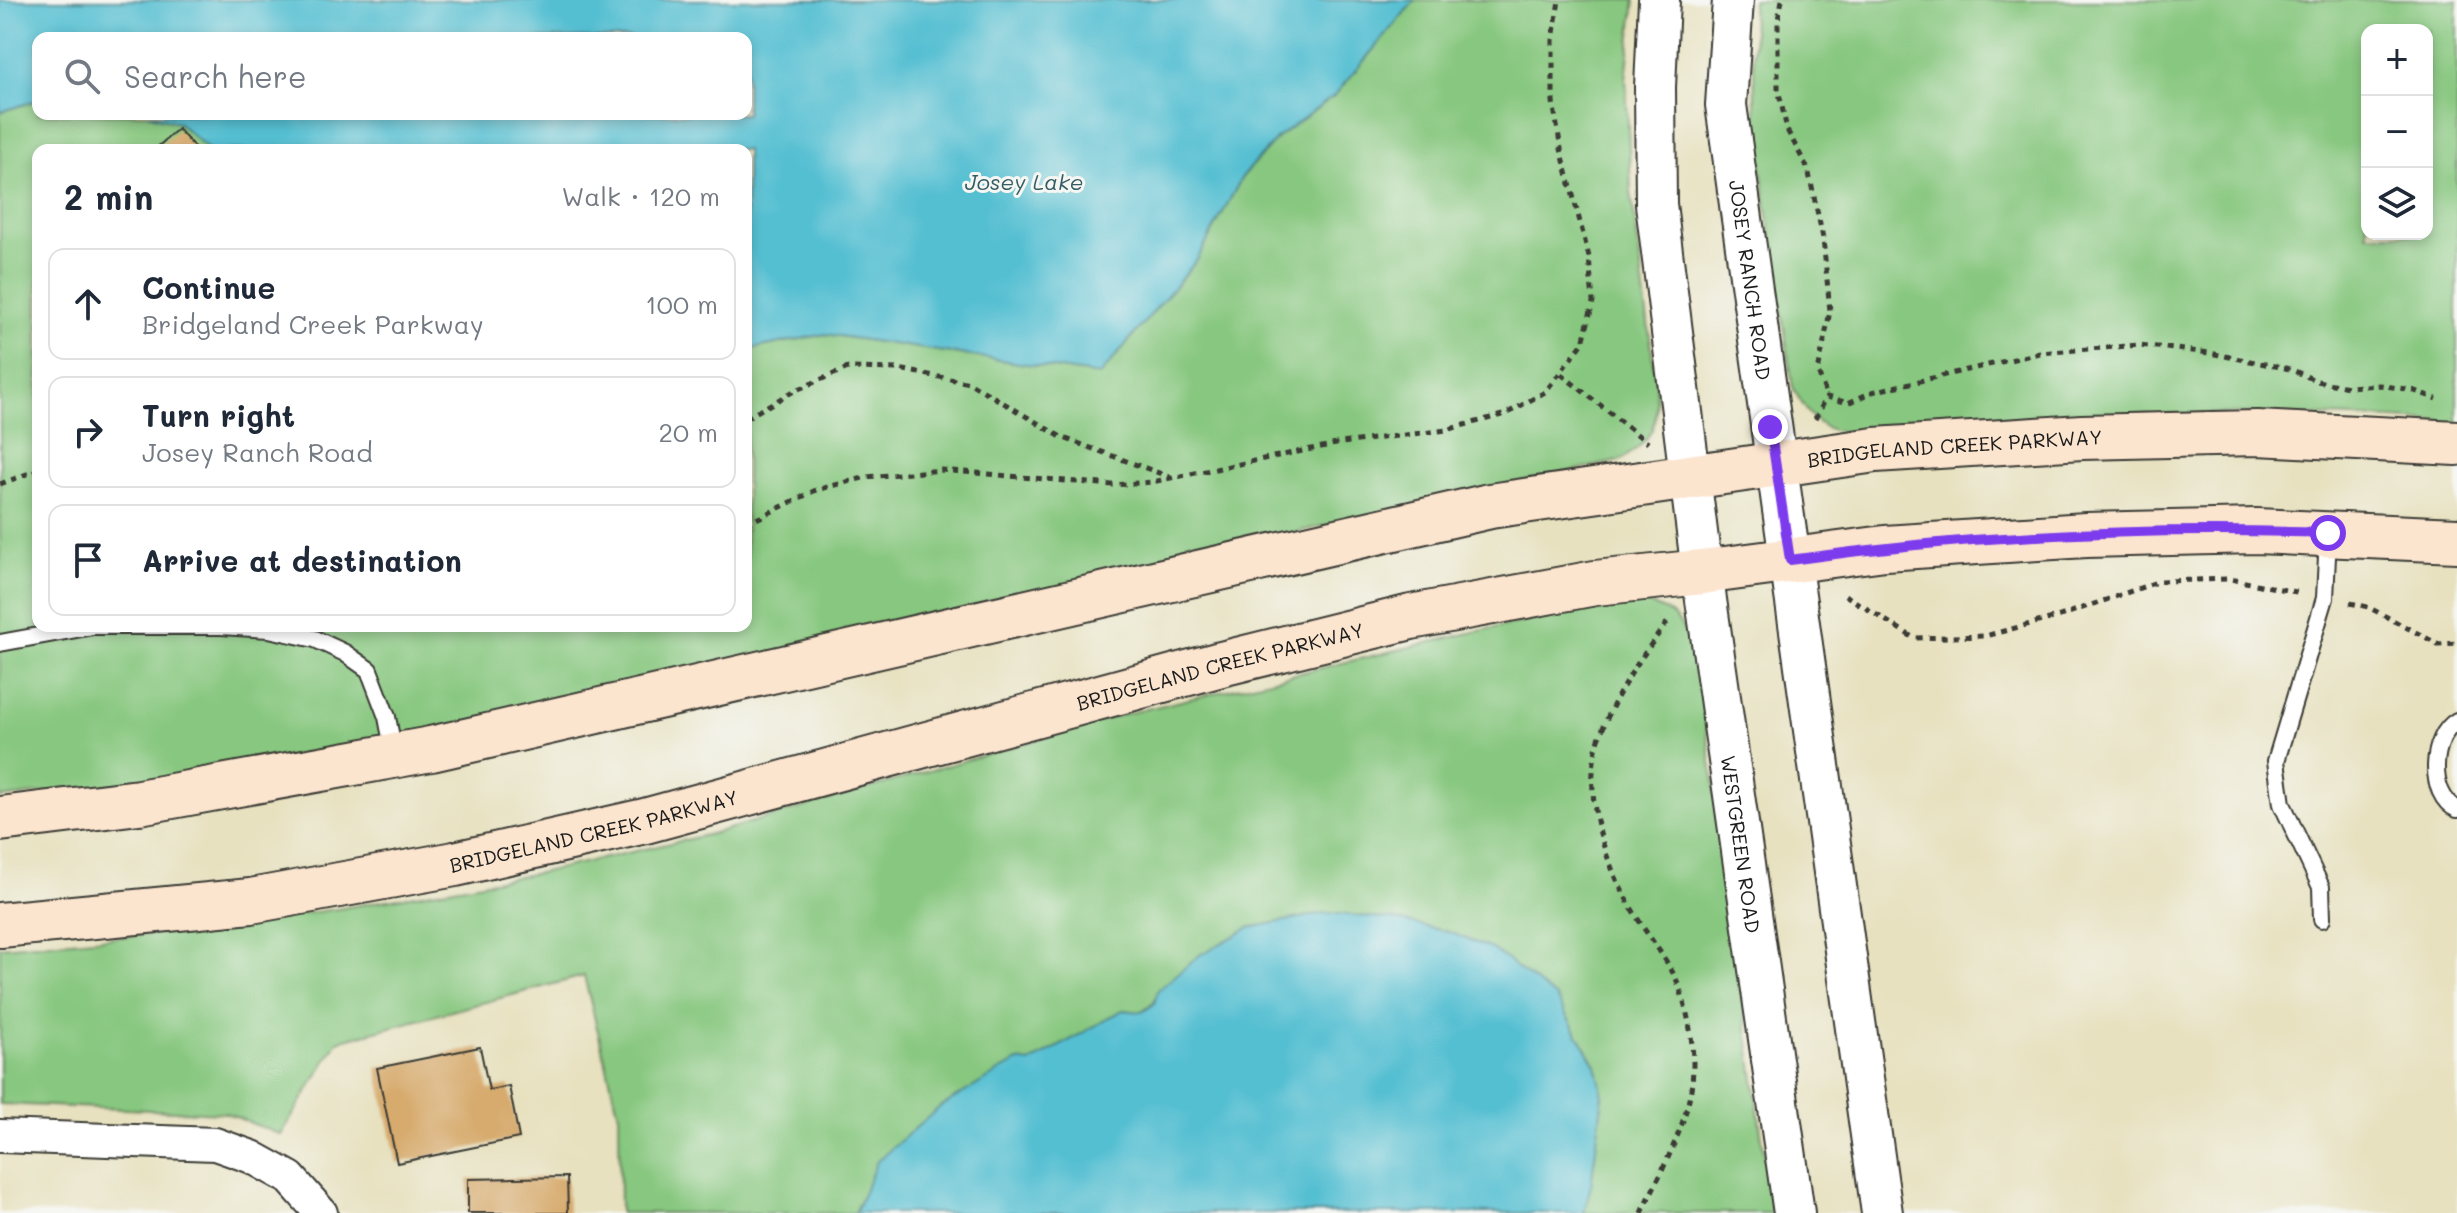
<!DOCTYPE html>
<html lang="en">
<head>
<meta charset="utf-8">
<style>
  body { margin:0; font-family:Mali,sans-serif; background:#f6f6f7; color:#1f2937 }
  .controls { position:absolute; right:24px; top:24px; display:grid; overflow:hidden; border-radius:16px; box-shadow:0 4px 12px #0003 }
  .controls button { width:72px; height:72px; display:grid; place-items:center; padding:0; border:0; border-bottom:2px solid #e0e1e3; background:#fff; color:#1f2937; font:40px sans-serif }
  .stop { position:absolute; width:24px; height:24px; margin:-18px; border:6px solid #7c3aed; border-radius:50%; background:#fff }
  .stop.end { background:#7c3aed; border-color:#fff; box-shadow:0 2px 8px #0008 }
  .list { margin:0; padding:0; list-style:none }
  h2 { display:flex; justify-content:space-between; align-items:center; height:104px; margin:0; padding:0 32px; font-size:34px }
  h2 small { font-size:26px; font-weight:400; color:#747a83 }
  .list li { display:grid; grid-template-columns:52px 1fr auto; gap:24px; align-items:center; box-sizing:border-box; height:112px; margin:0 16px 16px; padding:0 16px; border:2px solid #e0e1e3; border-radius:16px }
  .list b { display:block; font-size:30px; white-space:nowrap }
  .list p { margin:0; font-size:26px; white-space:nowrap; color:#747a83 }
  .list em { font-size:26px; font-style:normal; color:#747a83 }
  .icon { flex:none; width:44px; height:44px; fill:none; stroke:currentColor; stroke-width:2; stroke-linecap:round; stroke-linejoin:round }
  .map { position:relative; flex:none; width:2457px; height:1213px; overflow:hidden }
  .search { position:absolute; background:#fff; box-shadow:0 4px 12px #0003; left:32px; top:32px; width:720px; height:88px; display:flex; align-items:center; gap:20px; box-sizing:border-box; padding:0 28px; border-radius:16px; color:#747a83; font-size:30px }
  .panel { position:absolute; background:#fff; box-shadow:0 4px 12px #0003; left:32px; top:144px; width:720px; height:488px; border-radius:16px }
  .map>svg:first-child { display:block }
</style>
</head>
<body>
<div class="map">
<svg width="2457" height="1213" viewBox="0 0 2457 1213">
  <rect width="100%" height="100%" fill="#f6f6f2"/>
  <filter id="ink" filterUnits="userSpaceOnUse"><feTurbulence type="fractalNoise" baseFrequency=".0125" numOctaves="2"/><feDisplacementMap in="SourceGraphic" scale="16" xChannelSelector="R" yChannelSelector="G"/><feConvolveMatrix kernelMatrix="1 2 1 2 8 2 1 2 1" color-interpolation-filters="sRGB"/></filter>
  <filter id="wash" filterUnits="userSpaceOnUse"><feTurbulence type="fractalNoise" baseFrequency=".006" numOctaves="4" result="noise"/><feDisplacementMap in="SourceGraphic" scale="32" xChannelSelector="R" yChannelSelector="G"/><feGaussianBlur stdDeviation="1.8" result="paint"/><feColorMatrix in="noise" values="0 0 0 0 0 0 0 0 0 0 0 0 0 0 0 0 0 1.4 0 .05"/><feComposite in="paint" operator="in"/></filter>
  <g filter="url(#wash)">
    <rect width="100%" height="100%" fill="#e7e1bf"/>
    <!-- green -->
    <path fill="#87c77f" stroke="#52724e" stroke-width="2" fill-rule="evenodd" d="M1415,0H1635L1626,79L1631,191L1656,384C1658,425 1655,439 1619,461L1466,493L460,725L185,776L0,798V112L38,100V114H148L179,123L209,150H38V626H746V350L825,334L1100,375L1197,260L1242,177L1278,137L1335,95Z
      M1752,0H2457V423C2320,413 2182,411 2044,417C2002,419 1960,423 1917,427C1892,429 1864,434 1839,431C1814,428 1804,407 1793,388L1756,133ZM2367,30H2427V234H2367Z
      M1638,601C1681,612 1680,621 1697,659L1772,1213H1584L1591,1185L1603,1095L1494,950L1449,932L1391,919L1326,913L1249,928L1142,1012L1123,1010L1030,1063L857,1205L855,1213H620L619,1115L584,976L338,1041L281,1135L226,1113L0,1104V947L165,933L337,909L543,872L711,834L1125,714L1474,632L1597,607Z"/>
    <!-- water -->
    <path fill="#55bfd2" stroke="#386e77" stroke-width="2" d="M0,0H1415L1335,95L1278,137L1242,177L1197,260L1100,375L825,334L746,350V150H209L179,123L148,114H746V38H38V100L0,112Z
      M1326,913L1391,919L1449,932L1494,950L1556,998L1596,1065L1603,1095L1591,1185L1584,1213H855L877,1161L941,1106L1018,1061L1030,1063L1123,1010L1142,1012L1154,1004L1158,990L1201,954L1249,928Z"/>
    <g id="blocks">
      <!-- building -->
      <path fill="#d7ab6e" d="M178,129L197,150H154Z
        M480,1047L489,1090L509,1086L519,1138L397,1163L377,1068Z
        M567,1177L568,1213H468V1179Z"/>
    </g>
  </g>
  <g filter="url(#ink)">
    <use href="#blocks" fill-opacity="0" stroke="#3a3a34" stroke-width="2"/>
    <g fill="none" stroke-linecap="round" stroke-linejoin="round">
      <!-- service casing -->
      <g stroke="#3a3a34" stroke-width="20">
        <path id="service" d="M0,643L93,626H221L269,629L315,639L345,653L369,670L387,717L394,753
          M2457,721C2431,736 2427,795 2457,809
          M2322,919L2321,887L2282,804L2276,761L2325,598L2328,535"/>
      </g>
      <!-- minor casing -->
      <g stroke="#3a3a34" stroke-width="36">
        <path id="minor" d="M0,1136L215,1144L252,1157L290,1178L321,1213"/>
      </g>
      <!-- tertiary casing -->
      <g stroke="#3a3a34" stroke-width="44">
        <g id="tertiary">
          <path id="s1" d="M1659,0L1655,87L1656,204L1702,572L1794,1213"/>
          <path id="s2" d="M1733,0L1726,105L1882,1213"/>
        </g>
      </g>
      <!-- secondary casing -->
      <g stroke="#3a3a34" stroke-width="48">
        <g id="secondary">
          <path id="s3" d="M0,819L139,802L431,749L1490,506L1875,450L2082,437L2257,433L2457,443"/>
          <path id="s4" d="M0,925L251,901L455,864L645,821L1221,664L1411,617L1595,583L1702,572L1885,548L2086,535L2256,531L2457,540"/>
        </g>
      </g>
      <!-- path -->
      <path stroke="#3a3a34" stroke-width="5" stroke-dasharray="6 6" stroke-linecap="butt" d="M1782,0L1778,20V88L1787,130L1808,169L1823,238L1830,311L1818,372L1827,397
        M1561,374L1648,443
        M746,418L794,391L848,368L899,369L970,383L1061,437L1170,477
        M1815,419L1827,397L1848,403L1872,392L2040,353L2139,345L2210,353L2290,369L2317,381L2348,387L2379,385L2412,390L2437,399
        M0,484L38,470
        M746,524L816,490L867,477L942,470L1112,485L1152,482L1341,443L1446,430L1506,414L1545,392L1583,343L1593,302L1589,257L1561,149L1553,102V40L1559,0
        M1845,595L1914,638L1985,636L2057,617L2160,581L2230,579L2301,593
        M2350,603L2368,607L2438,644L2457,643
        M1642,1213C1663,1166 1693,1117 1693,1065C1693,1037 1687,1007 1677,981C1667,959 1650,939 1638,919C1607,869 1580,798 1599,739C1614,695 1642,655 1670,619"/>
      <!-- service -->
      <use href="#service" stroke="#fff" stroke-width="16"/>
      <!-- minor -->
      <use href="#minor" stroke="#fff" stroke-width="32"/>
      <!-- tertiary -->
      <use href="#tertiary" stroke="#fff" stroke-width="40"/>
      <!-- secondary -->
      <use href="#secondary" stroke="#fce5cf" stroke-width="44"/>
    </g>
  </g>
  <g fill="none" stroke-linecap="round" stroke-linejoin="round" filter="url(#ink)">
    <!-- route -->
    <path stroke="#7c3aed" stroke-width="10" d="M1770,427L1790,560C1966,535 2150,527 2328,533"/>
  </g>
  <g text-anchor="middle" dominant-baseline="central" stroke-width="6" stroke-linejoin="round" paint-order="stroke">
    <!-- street labels -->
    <g font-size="20" fill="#1c1c1c" stroke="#f6f6f2">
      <text stroke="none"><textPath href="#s2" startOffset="282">JOSEY RANCH ROAD</textPath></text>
      <text stroke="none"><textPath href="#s3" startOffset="1992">BRIDGELAND CREEK PARKWAY</textPath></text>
      <text stroke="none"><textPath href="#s4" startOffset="1250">BRIDGELAND CREEK PARKWAY</textPath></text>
      <text stroke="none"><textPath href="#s4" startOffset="602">BRIDGELAND CREEK PARKWAY</textPath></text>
      <text stroke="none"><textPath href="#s1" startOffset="850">WESTGREEN ROAD</textPath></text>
    </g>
    <!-- water labels -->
    <g font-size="22" font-style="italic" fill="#335d65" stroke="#f6f6f2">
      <text x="1024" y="181">Josey Lake</text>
    </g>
  </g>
</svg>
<div class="controls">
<button>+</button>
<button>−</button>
<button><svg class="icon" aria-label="layers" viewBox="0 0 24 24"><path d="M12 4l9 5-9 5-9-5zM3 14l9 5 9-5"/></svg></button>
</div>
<div class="stop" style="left:2328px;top:533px"></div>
<div class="stop end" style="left:1770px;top:427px"></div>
<div class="search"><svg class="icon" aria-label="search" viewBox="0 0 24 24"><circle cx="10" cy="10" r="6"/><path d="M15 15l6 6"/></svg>Search here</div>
<section class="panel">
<h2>2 min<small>Walk · 120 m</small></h2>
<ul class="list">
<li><svg class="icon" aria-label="ahead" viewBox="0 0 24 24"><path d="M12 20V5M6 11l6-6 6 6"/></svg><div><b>Continue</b><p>Bridgeland Creek Parkway</p></div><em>100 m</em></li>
<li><svg class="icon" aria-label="right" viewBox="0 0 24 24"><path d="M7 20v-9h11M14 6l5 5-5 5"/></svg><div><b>Turn right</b><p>Josey Ranch Road</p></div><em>20 m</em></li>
<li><svg class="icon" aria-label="arrive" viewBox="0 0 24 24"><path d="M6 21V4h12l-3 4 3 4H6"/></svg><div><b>Arrive at destination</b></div></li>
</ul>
</section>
</div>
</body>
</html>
